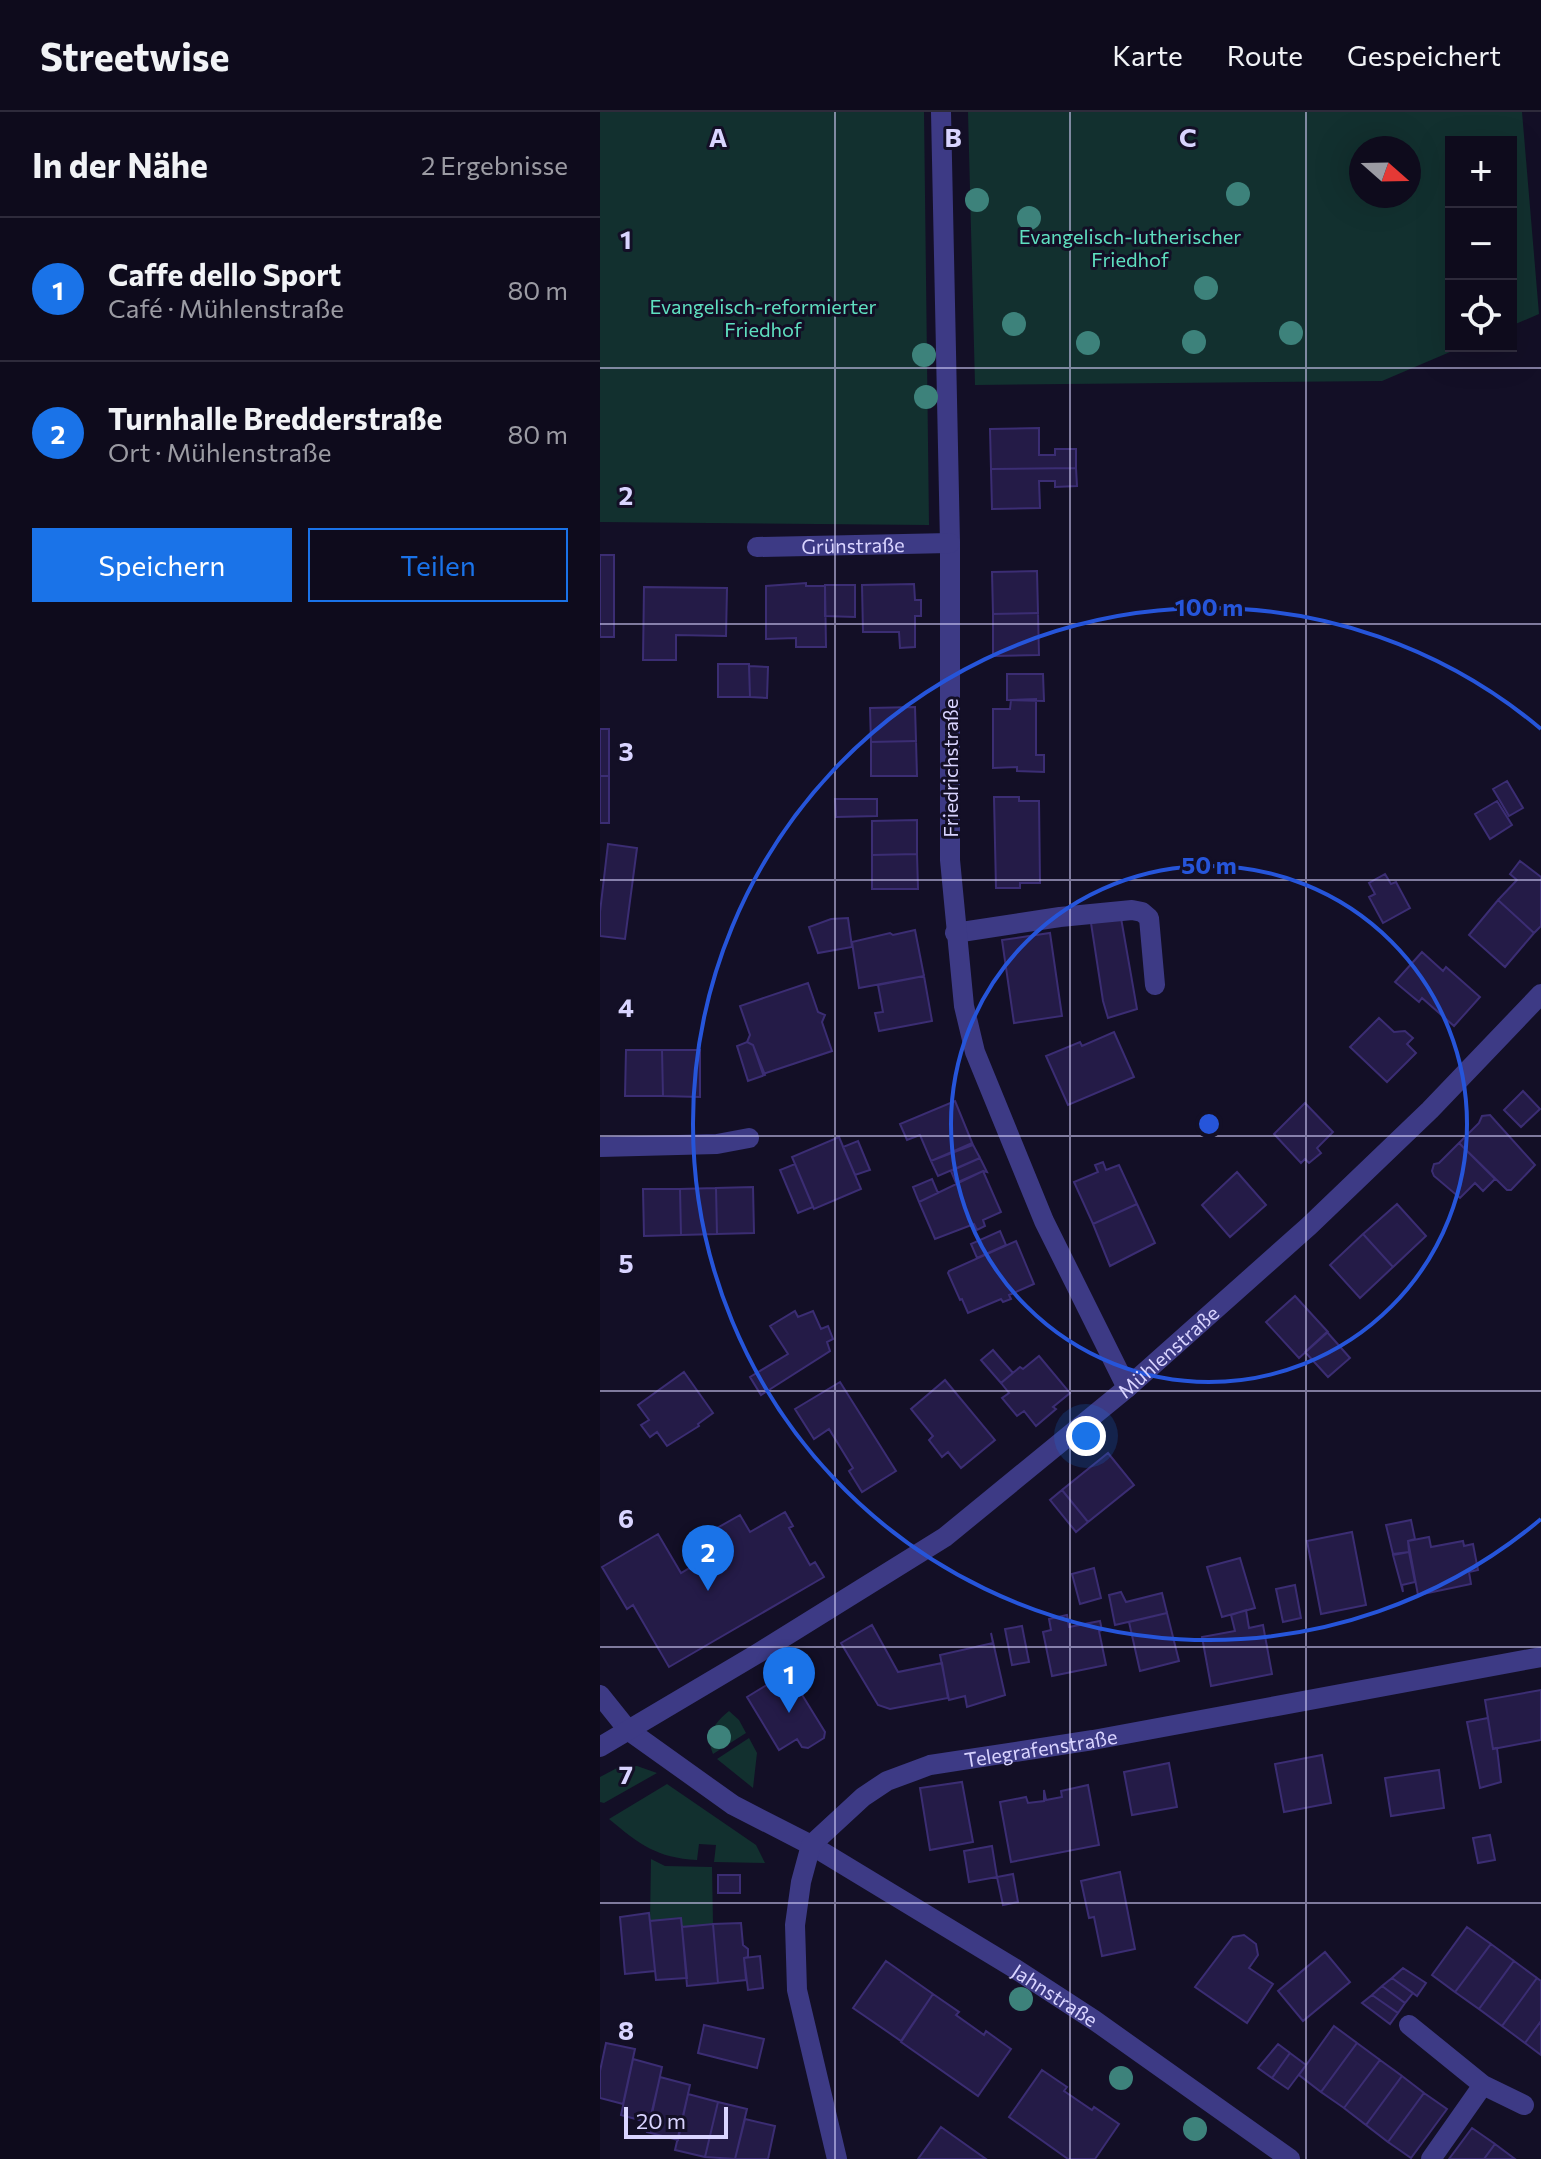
<!DOCTYPE html>
<html lang="de">
<head>
<meta charset="utf-8">
<style>
  body { margin:0; font-family:Commissioner,sans-serif; background:#1c1929; color:#f1f3f6 }
  .controls { position:absolute; right:24px; top:24px; display:grid; overflow:hidden; border-radius:0px; box-shadow:0 8px 32px #0002 }
  .controls button { width:72px; height:72px; display:grid; place-items:center; padding:0; border:0; border-bottom:2px solid #2e2b3b; background:#0e0b1c; color:#f1f3f6; font:40px sans-serif }
  .compass { position:absolute; left:749px; top:24px; width:72px; height:72px; border-radius:50%; background:#0e0b1c; box-shadow:0 8px 32px #0002; rotate:110deg }
  .scale { position:absolute; left:24px; bottom:20px; width:104px; box-sizing:border-box; padding-left:8px; border:4px solid #d9d4ff; border-top:0; font-size:22px; line-height:28px; white-space:nowrap; color:#d9d4ff; -webkit-text-stroke:6px #130f26; paint-order:stroke }
  .you { position:absolute; left:486px; top:1324px; width:28px; height:28px; margin:-20px; border:6px solid #fff; border-radius:50%; background:#1a73e8; box-shadow:0 0 0 12px #1a73e833 }
  .badge { display:grid; place-items:center; width:52px; height:52px; border-radius:50%; background:#1a73e8; color:#fff; font-size:26px; font-weight:700 }
  .pin { position:absolute; translate:-50% -66px; filter:drop-shadow(0 2px 4px #0008) }
  .pin::after { content:''; position:absolute; top:42px; width:28px; height:24px; background:inherit; clip-path:polygon(0 0,100% 0,50% 100%) }
  .list { margin:0; padding:0; list-style:none }
  h2 { display:flex; justify-content:space-between; align-items:center; height:104px; margin:0; padding:0 32px; font-size:34px }
  h2 small { font-size:26px; font-weight:400; color:#9b9ba3 }
  .list li { display:grid; grid-template-columns:52px 1fr auto; gap:24px; align-items:center; box-sizing:border-box; height:144px; padding:0 32px; border-top:2px solid #2e2b3b }
  .list b { display:block; font-size:30px; white-space:nowrap }
  .list p { margin:0; font-size:26px; white-space:nowrap; color:#9b9ba3 }
  .list em { font-size:26px; font-style:normal; color:#9b9ba3 }
  .actions { display:flex; gap:16px; padding:24px 32px }
  .actions a { flex:1; padding:18px 0; border:2px solid #1a73e8; border-radius:0px; text-align:center; font-size:28px; color:#1a73e8 }
  .actions .main { background:#1a73e8; color:#fff }
  .icon { flex:none; width:44px; height:44px; fill:none; stroke:currentColor; stroke-width:2; stroke-linecap:round; stroke-linejoin:round }
  .map { position:relative; flex:none; width:941px; height:2047px; overflow:hidden }
  header { display:flex; align-items:center; gap:48px; box-sizing:border-box; height:112px; padding:0 40px; background:#0e0b1c; border-bottom:2px solid #2e2b3b }
  header strong { font-size:38px }
  nav { display:flex; gap:44px; margin-inline-start:auto; font-size:28px }
  main { display:flex }
  aside { flex:1; background:#0e0b1c }
  .map>svg:first-child { display:block }
</style>
</head>
<body>
<header>
<strong>Streetwise</strong>
<nav><a>Karte</a><a>Route</a><a>Gespeichert</a></nav>
</header>
<main>
<aside>
<h2>In der Nähe<small>2 Ergebnisse</small></h2>
<ul class="list">
<li><span class="badge">1</span><div><b>Caffe dello Sport</b><p>Café · Mühlenstraße</p></div><em>80 m</em></li>
<li><span class="badge">2</span><div><b>Turnhalle Bredderstraße</b><p>Ort · Mühlenstraße</p></div><em>80 m</em></li>
</ul>
<div class="actions"><a class="main">Speichern</a><a>Teilen</a></div>
</aside>
<div class="map">
<svg width="941" height="2047" viewBox="0 0 941 2047">
  <rect width="100%" height="100%" fill="#130f26"/>
  <!-- green -->
  <path fill="#12302f" fill-rule="evenodd" d="M0,0H324L329,413L0,410Z
    M368,0H922L939,202L911,214V30H851V234H864L782,269L375,273ZM761,36H809V84H761Z
    M129,1599L139,1608L146,1621L113,1642C105,1623 115,1610 129,1599Z
    M149,1626L157,1641L153,1676L117,1647Z
    M37,1654L57,1661L4,1691L0,1690V1665L17,1656Z
    M67,1672L156,1733L165,1751L114,1750L116,1733L99,1732L97,1748C57,1746 39,1732 9,1707Z
    M51,1747L65,1754L112,1755L113,1812L82,1815L81,1806L50,1809Z"/>
  <!-- building -->
  <path fill="#241b47" stroke="#3b2d73" stroke-width="2" d="M439,316V343H455V337H476V356L391,357L390,317Z
    M476,356L477,374L455,375V369H439L440,396L392,397L391,357Z
    M0,443H14V525H0Z
    M437,459L438,501L393,502L392,460Z
    M206,471V474H225L226,535H196V526L166,527V474Z
    M314,472L315,488H321V504H315V535L300,536L299,520H263L262,473Z
    M225,473H255V505L225,504Z
    M44,475L127,476L126,524L76,523V548H43Z
    M438,501L439,543L393,544V502Z
    M118,552H149L150,585H118Z
    M149,554L168,555L167,586L150,585Z
    M407,562H443L444,589L407,588Z
    M436,587V643H444V660L417,659V655L393,656V597H410L411,588Z
    M315,595L316,629L271,630L270,596Z
    M0,617H9V664H0Z
    M316,629L317,664H271V630Z
    M0,664H9V711H0Z
    M907,669L923,696L909,704L893,677Z
    M394,685H419V689H439L440,771H420V776H396Z
    M235,687H277V704L236,705Z
    M897,689L912,713L890,727L875,702Z
    M317,708V742L272,743V709Z
    M8,732L37,736L25,827L0,824V800Z
    M317,742L318,777H272V743Z
    M920,749L941,765V814L934,821L898,788L917,768L910,762Z
    M785,762L791,772L796,770L810,796L783,811L769,785L775,782L769,771Z
    M898,788L934,821L905,855L869,823Z
    M248,806L252,835L218,841L209,815L231,807Z
    M521,806L537,897L508,906L503,889L491,811Z
    M315,818L324,864L259,876L252,830L290,821L293,823Z
    M450,821L462,904L414,911L402,828Z
    M822,840L843,859L846,855L880,885L854,914L822,886L819,890L795,870Z
    M324,864L332,909L279,919L275,901L283,900L278,873Z
    M208,871L218,900L225,903L222,910L232,939L163,962L153,933L147,930L150,923L140,894Z
    M779,906L794,920L805,919L813,926L807,932L816,941L787,970L750,935Z
    M514,920L534,965L468,993L446,944L480,930L482,934Z
    M147,930L153,933L165,963L148,969L137,934Z
    M26,938H62L63,984H25Z
    M62,938H100V985L63,984Z
    M923,979L940,997L921,1015L904,998Z
    M355,989L373,1033L331,1049L320,1023L307,1028L300,1012Z
    M705,991L733,1020L717,1036L721,1041L709,1051L705,1047L701,1051L674,1022Z
    M890,1003L935,1053L911,1078H907L859,1031L879,1011L882,1004Z
    M239,1025L261,1077L214,1097L192,1045Z
    M258,1029L270,1058L255,1063L243,1035Z
    M372,1031L380,1046L338,1064L331,1049Z
    M859,1031L895,1067L883,1079L875,1071L860,1086L834,1064L832,1059L834,1052L839,1051Z
    M380,1046L387,1060L383,1059L356,1071L351,1059Z
    M503,1050L506,1058L519,1053L537,1092L493,1112L474,1070L498,1060L495,1053Z
    M195,1052L213,1095L198,1101L180,1058Z
    M383,1059L401,1100L383,1108L385,1114L377,1118L374,1112L335,1127L319,1090Z
    M637,1060L666,1093L630,1125L602,1093Z
    M332,1067L338,1081L319,1090L313,1075Z
    M153,1075L154,1121L117,1122L116,1076Z
    M116,1076L117,1122L81,1123L80,1077Z
    M43,1077H80L81,1123L44,1124Z
    M537,1092L555,1131L510,1154L493,1112Z
    M797,1092L826,1124L793,1155L763,1122Z
    M400,1119L406,1133L377,1146L371,1132Z
    M763,1122L793,1155L760,1186L730,1153Z
    M416,1129L434,1172L409,1183L411,1187L403,1190L401,1187L368,1201L362,1187L360,1188L348,1161L349,1159Z
    M695,1184L728,1220L699,1246L666,1210Z
    M195,1199L198,1205L213,1199L221,1217L228,1214L233,1227L227,1230L230,1239L161,1283L150,1265L188,1242L170,1214Z
    M727,1220L750,1246L728,1265L705,1240Z
    M393,1238L413,1261L401,1271L381,1248Z
    M439,1244L470,1281L453,1295L456,1297L436,1314L424,1299L417,1304L402,1286L409,1281L401,1271L420,1255L423,1257Z
    M84,1260L113,1301L98,1312L99,1314L67,1334L57,1320L50,1325L41,1313L49,1308L38,1293Z
    M345,1268L395,1328L361,1356L348,1340L342,1345L329,1328L333,1324L311,1297Z
    M240,1270L296,1359L262,1380L249,1359L253,1356L229,1317L214,1327L195,1297Z
    M508,1341L534,1373L488,1410L462,1378Z
    M462,1378L488,1410L476,1420L450,1388Z
    M185,1400L193,1414L189,1416L210,1453L215,1450L224,1465L69,1555L33,1493L27,1497L2,1455L58,1422L81,1461L106,1446L96,1428L140,1403L150,1420Z
    M811,1408L815,1427L808,1429L809,1440L793,1442L786,1413Z
    M752,1420L766,1493L721,1502L707,1429Z
    M829,1425L831,1435L863,1429L864,1434L873,1432L878,1458L869,1460L871,1472L818,1483L808,1429Z
    M809,1440L815,1470L802,1473L803,1480L793,1443Z
    M640,1446L655,1496L622,1505L607,1455Z
    M494,1456L501,1486L480,1492L472,1462Z
    M695,1473L701,1506L683,1510L676,1477Z
    M521,1480L526,1490L562,1481L567,1501L515,1513L509,1483Z
    M646,1498L649,1516L663,1513L672,1562L611,1574L602,1525L635,1519L631,1503Z
    M567,1501L579,1549L540,1559L529,1510Z
    M467,1503L469,1515L500,1509L502,1518L499,1519L506,1553L452,1564L443,1520L451,1518L449,1507Z
    M272,1513L298,1560L342,1551L348,1586L290,1597L278,1593L241,1531Z
    M422,1514L429,1550L412,1553L405,1517Z
    M391,1521L405,1583L367,1595L365,1584L349,1588L340,1543L393,1531Z
    M188,1560L225,1620L224,1626L208,1636L202,1635L197,1627L179,1638L147,1585Z
    M941,1578V1628L893,1637L885,1588Z
    M888,1606L893,1637L897,1636L901,1670L880,1676L867,1610Z
    M722,1643L731,1691L684,1700L675,1652Z
    M569,1651L577,1695L532,1703L524,1660Z
    M839,1658L844,1696L791,1704L785,1666Z
    M362,1670L373,1730L330,1738L320,1676Z
    M488,1673L499,1733L411,1750L400,1690L426,1685L428,1691L444,1689V1678L446,1688L462,1685L461,1679Z
    M890,1723L895,1748L878,1751L873,1726Z
    M392,1734L397,1765L369,1770L364,1739Z
    M520,1760L535,1837L502,1844L494,1805L489,1806L481,1769Z
    M413,1762L418,1790L403,1793L397,1765Z
    M118,1763H140V1781H118Z
    M49,1801L55,1859L25,1862L20,1805Z
    M81,1806L87,1866L56,1868L50,1809Z
    M141,1811L143,1833L148,1837V1845L144,1846L146,1868L118,1871L113,1812Z
    M113,1812L118,1871L87,1874L82,1815Z
    M867,1815L891,1832L855,1880L832,1863Z
    M644,1823L656,1832L658,1843L649,1856L673,1872L647,1911L595,1875L633,1825Z
    M891,1832L914,1849L879,1897L855,1880Z
    M725,1840L750,1870L703,1909L678,1879Z
    M160,1844L163,1876L148,1878L144,1846Z
    M286,1849L333,1882L301,1929L253,1896Z
    M914,1849L937,1866L902,1914L879,1897Z
    M803,1856L826,1871L817,1884L792,1866Z
    M792,1866L813,1881L805,1891L782,1874Z
    M937,1866L941,1869V1909L925,1931L902,1914Z
    M782,1874L805,1891L798,1901L772,1883Z
    M333,1882L359,1900L356,1903L384,1923L386,1919L411,1937L378,1984L301,1930Z
    M772,1883L798,1901L790,1912L762,1891Z
    M941,1909V1943L925,1931Z
    M104,1913L164,1927L157,1956L98,1941Z
    M734,1914L757,1931L721,1980L699,1963Z
    M6,1931L35,1937L23,1992L0,1986V1959Z
    M757,1931L780,1948L744,1996L721,1980Z
    M678,1932L690,1941L672,1966L658,1956Z
    M690,1941L706,1953L688,1977L672,1966Z
    M33,1947L62,1955L50,2011L21,2003Z
    M780,1948L802,1964L766,2013L744,1996Z
    M442,1958L467,1975L464,1979L492,1998L494,1995L519,2012L495,2047H468L409,2005Z
    M802,1964L824,1981L788,2030L766,2013Z
    M60,1965L90,1973L78,2028L47,2020Z
    M824,1981L847,1997L811,2046L788,2030Z
    M88,1982L118,1990L105,2045L75,2038Z
    M118,1990L147,1997L135,2047L105,2045Z
    M145,2007L175,2014L168,2047H135Z
    M341,2015L386,2047H318Z
    M872,2016L895,2032L884,2047H849Z
    M895,2032L915,2047H884Z"/>
  <g fill="none" stroke-linecap="round" stroke-linejoin="round">
    <!-- lane -->
    <path stroke="#3d3a85" stroke-width="20" d="M355,821L460,805L532,798L542,800L549,806L555,873
      M809,1913L883,1973
      M831,2047L883,1973L924,1993"/>
    <!-- street -->
    <g stroke="#3d3a85" stroke-width="20">
      <path d="M341,0L350,431V748L364,894L375,940L444,1109L527,1276"/>
      <path id="s1" d="M157,435L350,431"/>
      <path d="M0,1035L117,1032L149,1026"/>
      <path id="s2" d="M0,1583L28,1618L133,1693L211,1733L414,1856L494,1908L690,2047"/>
      <path id="s3" d="M0,1635L155,1543L345,1425L527,1276L709,1114L830,998L941,882"/>
      <path id="s4" d="M237,2047L197,1878L195,1813L201,1770L211,1733L263,1685L287,1669L330,1653L493,1628L941,1545"/>
    </g>
  </g>
  <!-- trees -->
  <g fill="#3d827b">
    <circle cx="638" cy="82" r="12"/>
    <circle cx="377" cy="88" r="12"/>
    <circle cx="429" cy="106" r="12"/>
    <circle cx="606" cy="176" r="12"/>
    <circle cx="414" cy="212" r="12"/>
    <circle cx="691" cy="221" r="12"/>
    <circle cx="594" cy="230" r="12"/>
    <circle cx="488" cy="231" r="12"/>
    <circle cx="324" cy="243" r="12"/>
    <circle cx="326" cy="285" r="12"/>
    <circle cx="119" cy="1625" r="12"/>
    <circle cx="421" cy="1887" r="12"/>
    <circle cx="521" cy="1966" r="12"/>
    <circle cx="595" cy="2017" r="12"/>
  </g>
  <!-- grid -->
  <path fill="none" stroke="#d9d4ff" stroke-width="2" stroke-opacity="0.55" d="M235,0V2047M470,0V2047M706,0V2047M0,256H941M0,512H941M0,768H941M0,1024H941M0,1279H941M0,1535H941M0,1791H941"/>
  <!-- distance rings -->
  <g fill="none" stroke="#2655da" stroke-width="4">
    <circle cx="609" cy="1012" r="258"/>
    <path d="M941 1407A516 516 0 1 1 941 617"/>
  </g>
  <g text-anchor="middle" dominant-baseline="central" stroke-width="6" stroke-linejoin="round" paint-order="stroke">
    <!-- park labels -->
    <g font-size="20" fill="#5fe0c0" stroke="#130f26">
      <text x="530" y="124">Evangelisch-lutherischer<tspan x="530" dy="23">Friedhof</tspan></text>
      <text x="163" y="194">Evangelisch-reformierter<tspan x="163" dy="23">Friedhof</tspan></text>
    </g>
    <!-- street labels -->
    <g font-size="20" fill="#d9d4ff" stroke="#130f26">
      <text stroke="none"><textPath href="#s1" startOffset="96">Grünstraße</textPath></text>
      <text transform="translate(350 656) rotate(-90)">Friedrichstraße</text>
      <text stroke="none"><textPath href="#s3" startOffset="694">Mühlenstraße</textPath></text>
      <text stroke="none"><textPath href="#s4" startOffset="578">Telegrafenstraße</textPath></text>
      <text stroke="none"><textPath href="#s2" startOffset="548">Jahnstraße</textPath></text>
    </g>
  </g>
  <g font-size="26" text-anchor="middle" font-weight="bold" fill="#d9d4ff" stroke="#130f26" stroke-width="6" stroke-linejoin="round" paint-order="stroke">
    <text x="118" y="35">A</text>
    <text x="353" y="35">B</text>
    <text x="588" y="35">C</text>
    <text x="26" y="137">1</text>
    <text x="26" y="393">2</text>
    <text x="26" y="649">3</text>
    <text x="26" y="905">4</text>
    <text x="26" y="1161">5</text>
    <text x="26" y="1416">6</text>
    <text x="26" y="1672">7</text>
    <text x="26" y="1928">8</text>
  </g>
  <circle cx="609" cy="1012" r="12" fill="#2655da" stroke="#130f26" stroke-width="4"/>
  <g font-size="24" text-anchor="middle" font-weight="bold" fill="#2655da" stroke="#130f26" stroke-width="6" stroke-linejoin="round" paint-order="stroke">
    <text x="609" y="504">100 m</text>
    <text x="609" y="762">50 m</text>
  </g>
</svg>
<div class="controls">
<button>+</button>
<button>−</button>
<button><svg class="icon" aria-label="locate" viewBox="0 0 24 24"><circle cx="12" cy="12" r="6"/><path d="M12 2v4M12 18v4M2 12h4M18 12h4"/></svg></button>
</div>
<svg class="compass" viewBox="-18 -18 36 36"><path d="M0-13l5 13h-10z" fill="#e53935"/><path d="M0 13l5-13h-10z" fill="#9b9ba3"/></svg>
<div class="scale">20 m</div>
<div class="you"></div>
<div class="pin badge" style="left:189px;top:1601px">1</div>
<div class="pin badge" style="left:108px;top:1479px">2</div>
</div>
</main>
</body>
</html>
